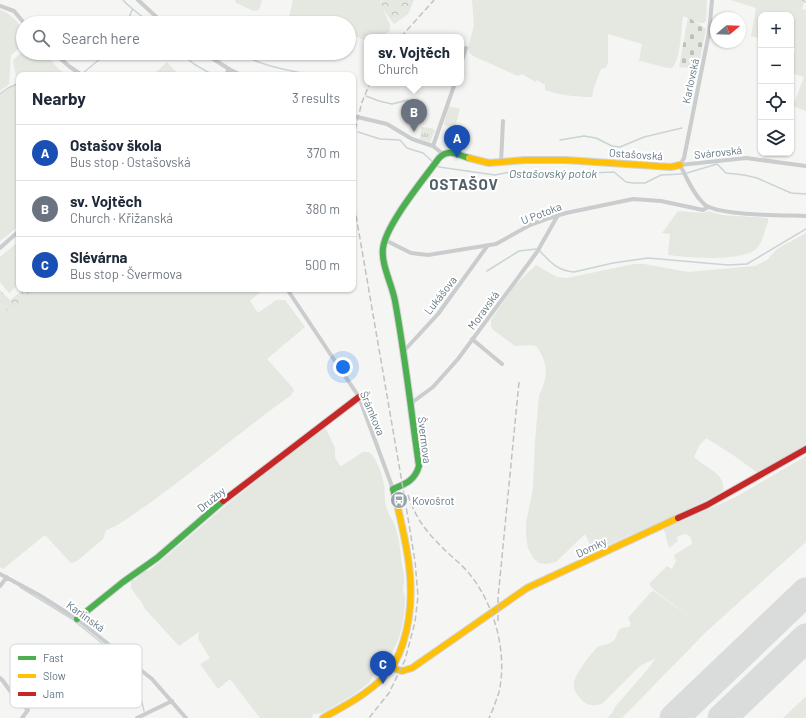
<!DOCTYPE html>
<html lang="en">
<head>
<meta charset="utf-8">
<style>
  body { margin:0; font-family:Barlow,sans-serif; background:#f2f2f3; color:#1f2937 }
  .controls { position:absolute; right:12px; top:12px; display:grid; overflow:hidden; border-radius:8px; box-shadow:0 1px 3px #0004 }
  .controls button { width:36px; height:36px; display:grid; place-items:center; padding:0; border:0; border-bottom:1px solid #e0e1e3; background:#fff; color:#1f2937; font:20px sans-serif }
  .compass { position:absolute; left:710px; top:12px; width:36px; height:36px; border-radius:50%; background:#fff; box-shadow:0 1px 3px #0004; rotate:71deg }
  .you { position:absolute; left:343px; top:367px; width:14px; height:14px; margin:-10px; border:3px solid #fff; border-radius:50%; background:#1a73e8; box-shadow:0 0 0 6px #1a73e833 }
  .badge { display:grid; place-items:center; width:26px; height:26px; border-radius:50%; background:#1a73e8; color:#fff; font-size:13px; font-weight:700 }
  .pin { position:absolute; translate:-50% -33px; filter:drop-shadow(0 1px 2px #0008) }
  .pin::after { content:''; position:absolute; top:21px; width:14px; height:12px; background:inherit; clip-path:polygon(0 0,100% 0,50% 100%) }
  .popup { position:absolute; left:364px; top:34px; width:100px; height:52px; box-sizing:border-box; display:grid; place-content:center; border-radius:8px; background:#fff; filter:drop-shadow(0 1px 3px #0005); font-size:13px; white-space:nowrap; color:#747a83 }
  .popup b { font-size:15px; color:#1f2937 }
  .popup::after { content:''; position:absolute; left:50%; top:100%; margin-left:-8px; border:8px solid transparent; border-top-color:#fff }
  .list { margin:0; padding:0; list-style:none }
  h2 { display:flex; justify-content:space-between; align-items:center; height:52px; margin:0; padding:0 16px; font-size:17px }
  h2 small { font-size:13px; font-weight:400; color:#747a83 }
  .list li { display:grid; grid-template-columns:26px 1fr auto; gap:12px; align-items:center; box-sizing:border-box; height:56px; padding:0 16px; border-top:1px solid #e0e1e3 }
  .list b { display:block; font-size:15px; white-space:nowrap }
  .list p { margin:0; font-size:13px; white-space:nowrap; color:#747a83 }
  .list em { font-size:13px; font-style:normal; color:#747a83 }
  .icon { flex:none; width:22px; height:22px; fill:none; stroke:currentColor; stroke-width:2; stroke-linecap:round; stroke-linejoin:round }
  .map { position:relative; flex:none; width:806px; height:718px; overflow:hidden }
  .search { position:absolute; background:#fff; box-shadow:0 1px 3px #0004; left:16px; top:16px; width:340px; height:44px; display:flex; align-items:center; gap:10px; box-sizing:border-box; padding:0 14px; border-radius:22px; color:#747a83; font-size:15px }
  .panel { position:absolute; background:#fff; box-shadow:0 1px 3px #0004; left:16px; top:72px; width:340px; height:220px; border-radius:8px }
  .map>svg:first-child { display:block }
</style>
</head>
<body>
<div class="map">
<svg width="806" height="718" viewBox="0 0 806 718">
  <defs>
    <pattern id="forest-crowns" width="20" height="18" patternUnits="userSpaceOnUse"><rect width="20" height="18" fill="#e4e8e1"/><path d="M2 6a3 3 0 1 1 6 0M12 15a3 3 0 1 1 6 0" fill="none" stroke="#bcc1bc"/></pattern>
    <pattern id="cemetery-stones" width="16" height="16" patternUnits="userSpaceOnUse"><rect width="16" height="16" fill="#e4e8e1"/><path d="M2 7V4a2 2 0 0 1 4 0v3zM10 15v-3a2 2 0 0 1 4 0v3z" fill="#bcc1bc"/></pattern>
    <pattern id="park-tufts" width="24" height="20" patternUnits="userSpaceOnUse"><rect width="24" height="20" fill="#e4e8e1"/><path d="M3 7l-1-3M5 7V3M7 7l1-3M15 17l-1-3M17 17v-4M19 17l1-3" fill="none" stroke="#bcc1bc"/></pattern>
  </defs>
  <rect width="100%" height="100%" fill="#f5f5f3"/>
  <!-- grass -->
  <path fill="#e4e8e1" d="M235,0H262L259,10L254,11L236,3Z
    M293,0H381L380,2L390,25V30L383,37H367V41L349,34V23H291L289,18Z
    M472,0H707L706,21L703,23H699L683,16C681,30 681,58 672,68C665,69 649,62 639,61L642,44L608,34V62L606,68L601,69L594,87L592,97C576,97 560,95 545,90V85L537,80L536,82L522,74L518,76L473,56L469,52L468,47L474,26Z
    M731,0H805L802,9L806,10V111L793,106L804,77L791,73V54L793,55L795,51V48L791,47V15H761V39L751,36L756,8Z
    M0,10C8,12 21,23 23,32C24,35 23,41 23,45L11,55L9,84L0,91Z
    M23,51V53H45C53,61 58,72 69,75H19V226L0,241V95L17,82L13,60Z
    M167,62L179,75H153Z
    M448,106L460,109L455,128L444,125Z
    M678,211L704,213L708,211L722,215L766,218H768V222C765,229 763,242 757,248C744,262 688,258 669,255L668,253L670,234L662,233Z
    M806,233V445L758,473L733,455L706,438L699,446L694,457C702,466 727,474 723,490L716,495L691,508L595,551L593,550L585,534L556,562L546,564L539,563L533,558L528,548L526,536V523L533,488L535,441L539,396C548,377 549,363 536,346L529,345L515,346L493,330L491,326V320L514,286L536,265L557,277L567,278L634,264H644L688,272L755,266L767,260L777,249Z
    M19,241V284L9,293L0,282V257Z
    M39,289H264L250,301L258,313L276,300H285L305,327L267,359L293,388L294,391L290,396C241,431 196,470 147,505C136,512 118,527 106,530L103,539L77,561L71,563L45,535L3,569L0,567V304L7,310L13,312L27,305L31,297Z
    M325,427L335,448V457L340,466L343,465L363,452H369C377,458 382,475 384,485C385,493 384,502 387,510C389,515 393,520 395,526C399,537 400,548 401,559C402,567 405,575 404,583C404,585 403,587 403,589C403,592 405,595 405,598C405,618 401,640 389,657L382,655L374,664V674L369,683L353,695L322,713L313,714L312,718H260L230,679L218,689L200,664L210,658L198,639L199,632L179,646L145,609L141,601L137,597L131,587V580H136C139,573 142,570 149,571L231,501Z
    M806,456V542L707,631L622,718H607L612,713L615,707L647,670L656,658L640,666L602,704C595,706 587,706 582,700C579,697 574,691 574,687C572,676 590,656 597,647C601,645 607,645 610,643C622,637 611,628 629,627L631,624L628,618L651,592L654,591L694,620L653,589L649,584L667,566L672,569L676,561L674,555L692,544C692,534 685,532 677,537L678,541L669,548L664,529L736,497Z
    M806,697V718H783L803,699Z"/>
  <!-- forest -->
  <path fill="url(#forest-crowns)" d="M382,0H414L408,14L394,24L383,9L380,2Z
    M24,289H39L31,297L27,305L13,312L7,310L0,304V290L10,300Z"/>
  <!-- cemetery -->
  <path fill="url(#cemetery-stones)" d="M688,17L706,29L699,65H697V69L679,67Z"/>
  <!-- park -->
  <path fill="url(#park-tufts)" d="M421,127L431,128L435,130L430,142L420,139Z"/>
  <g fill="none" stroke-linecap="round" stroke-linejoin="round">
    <!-- stream -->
    <path stroke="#cad4d6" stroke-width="1.5" d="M123,0C131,9 141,15 150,23
      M802,0L806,2
      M127,23L132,10
      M180,53L194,64L213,75
      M245,53C250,64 293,71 306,74
      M83,73L107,53
      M0,94L8,88L19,83
      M366,96L379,101L392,104L408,100
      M358,132L380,139L400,140L407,148L423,153L433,162
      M560,140L584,136L596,138L612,146L620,147L644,137L682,128
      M436,165L439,167L495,175L510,172L544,175L614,172L626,182L633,183H645L661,175L682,174
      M687,173L717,164L726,173L744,175L757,178L791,193L806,194
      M540,251C550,262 558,271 574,272L613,263L648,258L728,265L747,264L806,229
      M487,271L519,251L536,249
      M20,587L72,619L124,661L135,672L144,711"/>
    <!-- runway -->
    <path stroke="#dadcdb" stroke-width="29" d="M674,718L806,592
      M722,718L806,638"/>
    <!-- fast casing -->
    <g stroke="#d2d3d4" stroke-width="8">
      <path id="fast" d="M395,496L393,489C406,484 415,480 419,466C411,411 405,355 395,301C392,284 381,265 383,248C386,224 424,179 439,158C449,148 458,155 469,158
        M77,619L123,582L157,558L223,501"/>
    </g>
    <!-- slow casing -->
    <g stroke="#d2d3d4" stroke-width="8">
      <path id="slow" d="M469,158L489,163L525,160H565L671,167L680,165
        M392,668L402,671L412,668L527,588L678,518
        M323,718C344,706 366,695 384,677C393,668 399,656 403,643C419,594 407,545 395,496"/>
    </g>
    <!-- jam casing -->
    <g stroke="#d2d3d4" stroke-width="8">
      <path id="jam" d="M223,501L359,397
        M678,518L707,505L806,449"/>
    </g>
    <!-- street -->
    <path stroke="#cacccd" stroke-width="4" d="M138,0L163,23
      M0,6L14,11L24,23
      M54,53L70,67L82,75
      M204,53L229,69L241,75
      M461,64L466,48
      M226,75L229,69
      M353,116L387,124L412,139L433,146L443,154
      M433,146L455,83
      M501,163L503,121
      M680,165L684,158L709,33L712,0
      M680,165C687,178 693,194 704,204C717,216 785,215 806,216
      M680,165L746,158L806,166
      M385,240L411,253L428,255L496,244L530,225L549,218L566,213L633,199L661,201L703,210L708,207
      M0,248L19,231
      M287,289L359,397L393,489
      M472,339L502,364
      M402,353L438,314L488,245
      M410,404L433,387L458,359L537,252L558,215
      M0,574L39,595L77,619L152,679L186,718
      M0,586L7,577
      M0,678L3,681L16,699L28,710L22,718
      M137,718L172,701"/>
    <!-- fast -->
    <use href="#fast" stroke="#4caf50" stroke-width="6"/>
    <!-- slow -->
    <use href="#slow" stroke="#ffc107" stroke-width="6"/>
    <!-- jam -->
    <use href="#jam" stroke="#c62828" stroke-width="6"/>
    <!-- rail -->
    <path stroke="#c0c2c3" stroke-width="1.5" stroke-dasharray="6 3" stroke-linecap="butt" d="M401,37L434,0
      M353,138L362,102L370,83
      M353,198L405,500L415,561L418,596L415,622L405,660L389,693L369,718
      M408,495C414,515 426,532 441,546C449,555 459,562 467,571C494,602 508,652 499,692C496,701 493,710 489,718
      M498,621V598L519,382"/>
  </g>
  <!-- icons -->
  <defs>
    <g id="bus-disc" transform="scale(0.9)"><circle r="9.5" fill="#96a4ac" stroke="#fff"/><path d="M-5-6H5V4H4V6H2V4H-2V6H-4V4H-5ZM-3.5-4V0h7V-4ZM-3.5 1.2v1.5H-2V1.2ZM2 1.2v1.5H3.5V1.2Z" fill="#fff"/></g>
  </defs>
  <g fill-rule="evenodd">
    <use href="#bus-disc" x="399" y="500"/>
  </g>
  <g text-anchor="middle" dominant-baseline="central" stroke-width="4" stroke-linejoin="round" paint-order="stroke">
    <!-- street labels -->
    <g font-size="11" fill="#637885" stroke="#fff">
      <text transform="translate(690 81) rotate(-78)">Karlovská</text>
      <text transform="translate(718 152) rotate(-6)">Svárovská</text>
      <text transform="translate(636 154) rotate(4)">Ostašovská</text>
      <text transform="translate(541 213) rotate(-21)">U Potoka</text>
      <text transform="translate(440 295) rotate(-52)">Lukášova</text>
      <text transform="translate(483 310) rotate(-54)">Moravská</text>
      <text transform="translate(373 413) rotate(67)">Šrámkova</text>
      <text transform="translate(425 440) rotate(83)">Švermova</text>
      <text transform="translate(211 499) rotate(-39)">Družby</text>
      <text transform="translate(591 547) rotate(-25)">Domky</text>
      <text transform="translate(86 616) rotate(36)">Karlinská</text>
    </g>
    <!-- poi labels -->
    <g font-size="11" fill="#637885" stroke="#fff" text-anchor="start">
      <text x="412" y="500">Kovošrot</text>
    </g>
    <!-- water labels -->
    <g font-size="12" font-style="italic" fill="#5f7a81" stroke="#fff">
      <text x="553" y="173">Ostašovský potok</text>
    </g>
    <!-- district labels -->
    <g font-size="15" font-weight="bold" letter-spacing="1" fill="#526069" stroke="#fff">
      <text x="464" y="184">OSTAŠOV</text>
    </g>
  </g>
  <!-- legend -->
  <rect x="10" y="644" width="132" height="64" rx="6" fill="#fff" stroke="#d0d6da" stroke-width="1"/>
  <rect x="18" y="656" width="18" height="4" fill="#4caf50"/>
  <rect x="18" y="674" width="18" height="4" fill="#ffc107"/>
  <rect x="18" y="692" width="18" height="4" fill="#c62828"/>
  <g font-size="11" fill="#637885">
    <text x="43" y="662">Fast</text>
    <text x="43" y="680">Slow</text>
    <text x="43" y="698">Jam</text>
  </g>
</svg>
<div class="controls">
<button>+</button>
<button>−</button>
<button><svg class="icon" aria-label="locate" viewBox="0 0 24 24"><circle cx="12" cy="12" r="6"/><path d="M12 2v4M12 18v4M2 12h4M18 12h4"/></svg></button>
<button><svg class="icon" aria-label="layers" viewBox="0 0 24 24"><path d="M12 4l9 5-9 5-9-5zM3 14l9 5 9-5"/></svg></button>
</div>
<svg class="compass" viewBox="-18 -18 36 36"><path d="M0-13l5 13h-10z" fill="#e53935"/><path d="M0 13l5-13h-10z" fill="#747a83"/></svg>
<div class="you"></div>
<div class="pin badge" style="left:457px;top:158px;background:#1a4fb4">A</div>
<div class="pin badge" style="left:414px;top:132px;background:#6b7280">B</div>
<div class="popup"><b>sv. Vojtěch</b>Church</div>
<div class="pin badge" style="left:383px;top:684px;background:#1a4fb4">C</div>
<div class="search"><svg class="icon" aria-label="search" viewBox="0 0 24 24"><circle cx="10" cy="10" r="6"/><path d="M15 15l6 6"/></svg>Search here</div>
<section class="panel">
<h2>Nearby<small>3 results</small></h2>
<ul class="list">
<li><span class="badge" style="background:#1a4fb4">A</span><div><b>Ostašov škola</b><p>Bus stop · Ostašovská</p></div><em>370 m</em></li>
<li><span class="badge" style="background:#6b7280">B</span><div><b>sv. Vojtěch</b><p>Church · Křižanská</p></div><em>380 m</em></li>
<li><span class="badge" style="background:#1a4fb4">C</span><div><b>Slévárna</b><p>Bus stop · Švermova</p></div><em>500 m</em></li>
</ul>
</section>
</div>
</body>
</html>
